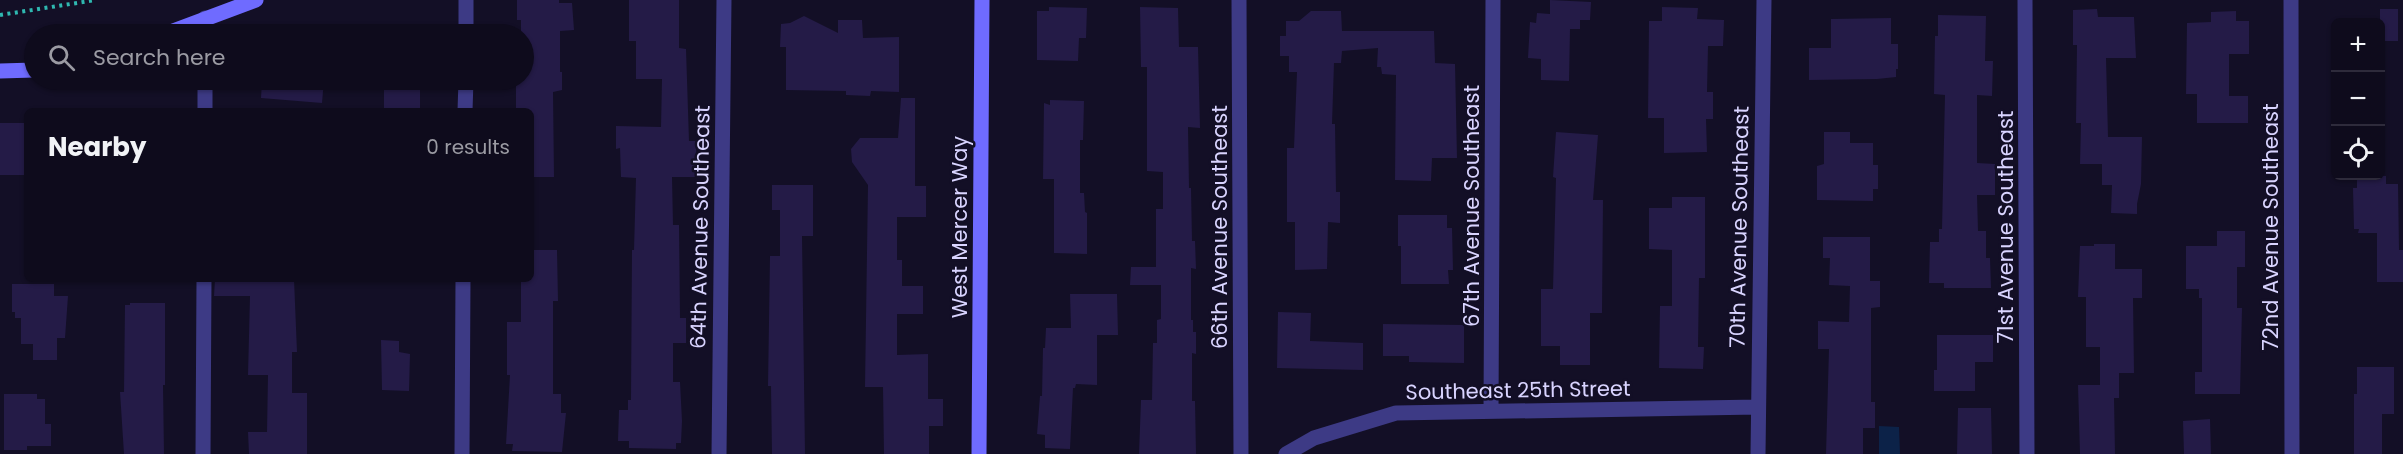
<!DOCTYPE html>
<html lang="en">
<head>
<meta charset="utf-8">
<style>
  body { margin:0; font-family:Poppins,sans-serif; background:#1c1929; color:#f1f3f6 }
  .controls { position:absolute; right:18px; top:18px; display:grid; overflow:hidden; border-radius:9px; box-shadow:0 2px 4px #0004 }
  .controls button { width:54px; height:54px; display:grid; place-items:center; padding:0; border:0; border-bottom:2px solid #2e2b3b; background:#0e0b1c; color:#f1f3f6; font:30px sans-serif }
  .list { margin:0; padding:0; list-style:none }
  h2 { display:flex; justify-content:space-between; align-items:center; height:78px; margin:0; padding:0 24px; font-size:26px }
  h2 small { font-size:20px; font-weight:400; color:#9b9ba3 }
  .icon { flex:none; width:33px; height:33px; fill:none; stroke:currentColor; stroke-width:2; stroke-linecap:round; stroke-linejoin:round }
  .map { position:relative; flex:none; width:2403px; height:454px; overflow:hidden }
  .search { position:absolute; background:#0e0b1c; box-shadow:0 2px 4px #0004; left:24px; top:24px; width:510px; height:66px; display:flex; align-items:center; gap:15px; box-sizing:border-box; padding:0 21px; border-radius:33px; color:#9b9ba3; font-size:22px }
  .panel { position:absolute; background:#0e0b1c; box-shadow:0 2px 4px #0004; left:24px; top:108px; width:510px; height:174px; border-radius:9px }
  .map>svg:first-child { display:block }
</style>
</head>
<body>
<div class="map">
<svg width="2403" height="454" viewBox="0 0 2403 454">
  <rect width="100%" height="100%" fill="#130f26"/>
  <!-- water -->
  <path fill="#0c2248" d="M1879,426L1899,427L1900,454H1879Z"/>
  <!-- building -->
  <path fill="#241b47" d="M517,0H559V3H572L574,30L560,31V72H562V90L553,92L554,177H531V111H516V80H524V34H521V20H517Z
    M629,0H679V48L686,49L689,141H696L697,177H672L673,225H679L680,318H686V343H673V382H680L682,421L681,443H676V449L629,448V441H618L619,410H628V400H631L632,250H634L636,178L621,177L620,148L616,149V126L661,127L662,79H636V41H629Z
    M1550,0L1591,2L1590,20H1580V29H1570L1569,81L1541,80V59L1528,58L1530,22L1536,23L1537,13L1550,14Z
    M1049,7L1087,8L1086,38H1079L1078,61L1037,60V11H1049Z
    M1140,7L1178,8L1179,47H1198L1200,128L1188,127L1189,188H1191L1192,241H1195L1196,269L1191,268V320H1193V332H1196V354L1192,353V401H1195L1196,454H1139L1141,400H1152L1153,343H1157V320L1161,319V285H1130L1131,267H1156V209H1163V172L1147,171V67H1141Z
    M1662,7L1698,8L1697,19L1724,20L1723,46H1708L1707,92H1713V119H1706L1707,152L1664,153V118H1648L1649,21H1662Z
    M2097,9L2098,17H2134L2136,58H2106L2108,137H2142L2141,184L2137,204V214L2111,213L2112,185H2102V164H2080L2081,123H2076L2077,45H2073V10Z
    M2380,9H2398V41H2380Z
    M1311,11H1341L1342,31H1434L1435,63L1455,64L1457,158H1432L1431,181L1395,180L1396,75L1382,74L1381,67H1377L1378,48L1342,51L1341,63H1334L1332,124H1335L1336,192H1340V223L1328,222L1327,269L1295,270V222H1287V148H1294L1297,72H1289V56H1280V36H1286V21H1299Z
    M2236,11V21H2249V54H2229V96H2248V123H2197V94H2186L2187,23L2211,22V12Z
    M1938,15L1986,16L1985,61H1993L1992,96L1977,95V163L1995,164V195H1977L1978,231H1986V258H1990L1991,288H1944V283H1929L1930,242H1939V229H1942L1945,95L1934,94L1935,36H1938Z
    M804,16L838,33V20H862L863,38L899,37V92L871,91L870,96L846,95V91L786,90V47H780L781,24L790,23Z
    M1891,18V44H1898V69H1896V77L1877,79L1809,80V48H1831V19Z
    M262,80H324L322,103L261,98Z
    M384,80H420V110L384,109Z
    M901,98H915V186H926V217H897V260H902V286H923V314H897V355L928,354V399H943V426H929V454H884L883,387H865L868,185L852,162L851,149L860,138H898Z
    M1050,100L1084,101L1083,140H1080V193H1084L1085,212L1087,213V254L1054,253V179H1043L1044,103L1050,105Z
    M0,123H27V175H0Z
    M1556,132L1598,135L1593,200H1603L1602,313H1590V365H1560V346H1541V289H1553L1556,178L1553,177Z
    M1824,132H1850V143H1873V165H1878V189H1873V201L1817,200V166L1824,164Z
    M2357,176H2386V184H2398L2399,250H2403V282H2377V233H2358L2359,229H2354L2353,188H2357Z
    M772,185H813V236H802L805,454H772L771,386H768L770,256H780V210H772Z
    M1672,197H1705V278H1699L1698,347H1704L1703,369L1659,368L1660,306H1672V250L1649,249V208H1672Z
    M1398,215H1447V228H1452L1453,270H1448L1449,284H1401V246H1398Z
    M2217,231H2245V267H2237V308H2242L2240,394H2195V372H2202V298H2199V289H2186V246H2217Z
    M1823,237H1870V281H1880V307L1871,308V402H1875V428H1863V454H1826L1829,349H1818V321L1849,322L1850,286L1829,285L1830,258H1823Z
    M2094,244H2115V269H2142V298H2133L2134,373H2119V398H2114L2115,454H2080L2078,385H2100V347H2086V297H2078L2080,246H2094Z
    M531,250H557L558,301H553V394H561V413H566L562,452L512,451L513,444H506L510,375H507V322H521V279H531Z
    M215,279H294L297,352H292V393H307V454H249L248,432H267L268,375H248L250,296H214Z
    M12,284H54V296H68L65,338H57V360H33V344H21V318H15V312H12Z
    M1070,294H1117L1118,335H1097V385L1076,384L1075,388H1073L1070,449L1045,448V435L1037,434L1040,396H1042L1043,348H1045L1046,328H1071Z
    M130,303H165V385H163L164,454H124L120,392H124L125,305H130Z
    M1278,312L1311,313L1310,341L1363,343V370L1277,368Z
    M1383,324L1464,325V363L1409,362V356H1383Z
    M1937,335H1993V362H1975V391H1934V370H1937Z
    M381,340L399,341V352L410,354L409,391L382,390Z
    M2357,367H2394V414H2382V454H2354V394H2357Z
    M4,394H37V399H45V424H51V446H27V450H4Z
    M1958,408H1991L1992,454H1957Z
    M2210,419L2211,454H2184L2183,421Z"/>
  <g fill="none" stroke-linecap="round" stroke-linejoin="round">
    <!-- path -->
    <path stroke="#2fb8b0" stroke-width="4" stroke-dasharray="3 4.5" stroke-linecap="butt" d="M0,15L96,0"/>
    <!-- street -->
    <path stroke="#3d3a85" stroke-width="15" d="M1239,0L1241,454
      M2025,0L2027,454
      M2291,0L2292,454
      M205,34V18
      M466,34V0
      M205,111V80
      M465,111L466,80
      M1491,411L1493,0
      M203,454L204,279
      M462,454L463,279
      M719,454L724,0
      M1286,454L1314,438L1396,413L1758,407
      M1758,454L1764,0"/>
    <!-- secondary -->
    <path stroke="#6f6bff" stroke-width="15" d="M165,34L256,0
      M0,71L34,70
      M979,454L982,0"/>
  </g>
  <g text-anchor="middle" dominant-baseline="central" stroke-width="5" stroke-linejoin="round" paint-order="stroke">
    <!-- street labels -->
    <g font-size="21" fill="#d9d4ff" stroke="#130f26">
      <text transform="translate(1471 206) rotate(-90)">67th Avenue Southeast</text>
      <text transform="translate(700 227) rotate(-89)">64th Avenue Southeast</text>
      <text transform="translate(959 227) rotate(-90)">West Mercer Way</text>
      <text transform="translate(1219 227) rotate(-90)">66th Avenue Southeast</text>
      <text transform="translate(1739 227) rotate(-89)">70th Avenue Southeast</text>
      <text transform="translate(2005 227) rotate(-90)">71st Avenue Southeast</text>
      <text transform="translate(2270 227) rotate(-90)">72nd Avenue Southeast</text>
      <text transform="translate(1518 390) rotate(-1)">Southeast 25th Street</text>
    </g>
  </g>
</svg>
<div class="controls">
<button>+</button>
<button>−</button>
<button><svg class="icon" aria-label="locate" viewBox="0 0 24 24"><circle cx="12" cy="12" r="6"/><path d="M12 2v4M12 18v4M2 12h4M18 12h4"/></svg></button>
</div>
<div class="search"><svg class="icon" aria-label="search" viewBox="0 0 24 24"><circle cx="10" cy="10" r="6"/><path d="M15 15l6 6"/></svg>Search here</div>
<section class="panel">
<h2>Nearby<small>0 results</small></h2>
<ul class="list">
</ul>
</section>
</div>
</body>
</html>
